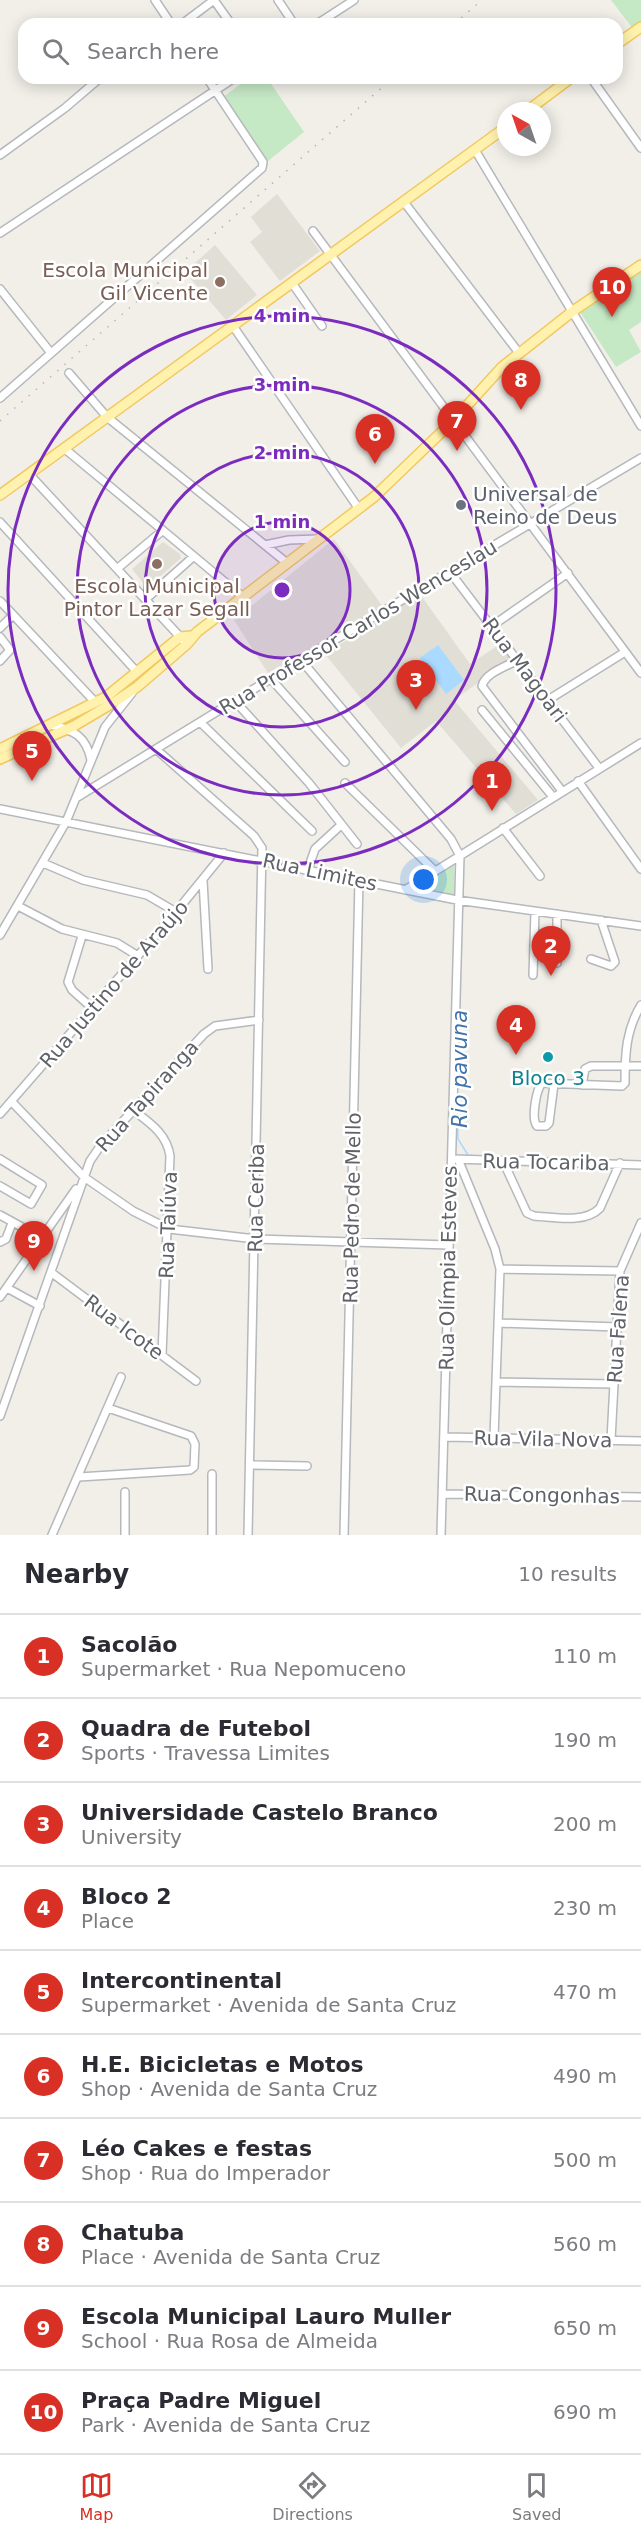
<!DOCTYPE html>
<html lang="en">
<head>
<meta charset="utf-8">
<style>
  body { margin:0; font-family:"DejaVu Sans",sans-serif; background:#f2f2f3; color:#2b2b33 }
  .compass { position:absolute; left:497px; top:102px; width:54px; height:54px; border-radius:50%; background:#fff; box-shadow:0 3px 15px #0003; rotate:320deg }
  .you { position:absolute; left:424px; top:880px; width:21px; height:21px; margin:-15px; border:4px solid #fff; border-radius:50%; background:#1a73e8; box-shadow:0 0 0 9px #1a73e833 }
  .badge { display:grid; place-items:center; width:39px; height:39px; border-radius:50%; background:#d93025; color:#fff; font-size:20px; font-weight:700 }
  .pin { position:absolute; translate:-50% -50px; filter:drop-shadow(0 2px 3px #0008) }
  .pin::after { content:''; position:absolute; top:32px; width:21px; height:18px; background:inherit; clip-path:polygon(0 0,100% 0,50% 100%) }
  .list { margin:0; padding:0; list-style:none }
  h2 { display:flex; justify-content:space-between; align-items:center; height:78px; margin:0; padding:0 24px; font-size:26px }
  h2 small { font-size:20px; font-weight:400; color:#7c7c81 }
  .list li { display:grid; grid-template-columns:39px 1fr auto; gap:18px; align-items:center; box-sizing:border-box; height:84px; padding:0 24px; border-top:2px solid #e1e1e2 }
  .list b { display:block; font-size:22px; white-space:nowrap }
  .list p { margin:0; font-size:20px; white-space:nowrap; color:#7c7c81 }
  .list em { font-size:20px; font-style:normal; color:#7c7c81 }
  .icon { flex:none; width:33px; height:33px; fill:none; stroke:currentColor; stroke-width:2; stroke-linecap:round; stroke-linejoin:round }
  .map { position:relative; flex:none; width:641px; height:1535px; overflow:hidden }
  .search { position:absolute; background:#fff; box-shadow:0 3px 15px #0003; left:18px; right:18px; top:18px; height:66px; display:flex; align-items:center; gap:15px; box-sizing:border-box; padding:0 21px; border-radius:18px; color:#7c7c81; font-size:22px }
  .sheet { height:918px; background:#fff }
  nav { display:flex; justify-content:space-around; align-items:center; box-sizing:border-box; height:84px; border-top:2px solid #e1e1e2; background:#fff; font-size:16px; color:#7c7c81 }
  nav a { display:grid; justify-items:center; gap:3px }
  nav .on { color:#d93025 }
  .map>svg:first-child { display:block }
</style>
</head>
<body>
<div class="map">
<svg width="641" height="1535" viewBox="0 0 641 1535">
  <rect width="100%" height="100%" fill="#f1efe8"/>
  <!-- education -->
  <path fill="#e1ded6" d="M277,194L320,251L280,281L250,242L262,232L251,217Z
    M215,245L257,295L226,320L185,272Z
    M334,539L383,607L268,673L234,620Z
    M163,542L180,554L181,558L147,588L132,569Z
    M420,594L470,664L500,644L511,659L454,700L538,800L516,814L436,721L401,748L325,654Z"/>
  <!-- green -->
  <path fill="#c5e8c5" d="M611,0H641V25L634,30Z
    M249,78H267L304,132L268,161L223,97Z
    M641,271V322L629,330L641,352L616,367L580,312Z
    M454,865V897L419,885Z"/>
  <!-- water -->
  <path fill="#aadaff" d="M438,645L464,680L446,694L420,658Z"/>
  <g fill="none" stroke-linecap="round" stroke-linejoin="round">
    <!-- stream -->
    <path stroke="#aadaff" stroke-width="1.5" d="M457,1098L458,1139L468,1155"/>
    <!-- minor casing -->
    <g stroke="#b5b8bc" stroke-width="10">
      <path id="minor" d="M155,0L171,24
        M214,0L231,24
        M278,0L294,24
        M182,24L214,0
        M317,24L354,0
        M591,78L641,148
        M475,150L641,426
        M0,155L65,108L100,78
        M404,202L519,353
        M313,231C422,379 532,526 641,673
        M0,233L234,78
        M292,283L322,326
        M0,289L51,353
        M233,326L359,509
        M69,373L107,417L287,563
        M0,398L262,168L263,162L207,78
        M65,449L243,597
        M29,474L183,640
        M0,522L137,672
        M265,545L289,540L318,539
        M118,568L162,531
        M450,572L599,768
        M146,599L193,557
        M0,601L96,703
        M492,626L568,573
        M0,628L13,615
        M0,637L10,650L0,661
        M301,660L451,839L460,856L441,1535
        M518,660C507,666 485,673 482,686L562,791
        M271,679L345,762
        M548,700L625,652
        M235,701L309,783L357,844
        M482,710L553,797
        M200,722L312,831
        M51,725C74,730 86,736 91,760
        M156,749L254,836L262,848L248,1535
        M578,781L641,869
        M345,783L434,870
        M76,798L301,660L641,458
        M0,809L457,900L641,926
        M503,828L540,876
        M43,863L83,880L147,895L176,912
        M308,869L315,849L341,825
        M203,881L208,969
        M405,890L641,743
        M18,906L62,929L117,943L138,956
        M0,935L66,822L105,727L132,693
        M82,936L68,982L72,990L92,1008
        M591,959L611,966L615,962L601,920
        M557,963V914
        M533,975L535,912
        M554,1084L549,1123L546,1126H537C531,1119 536,1090 542,1083L622,1086L625,1083C625,1053 626,1030 641,1005
        M582,1085L585,1069L591,1066H641
        M12,1102L84,1177L133,1211L169,1229L256,1239L449,1245
        M133,1110C150,1123 167,1134 170,1156L162,1355
        M0,1114L176,912L224,853
        M0,1159L42,1185L31,1204L0,1186
        M455,1159L641,1165
        M458,1159L495,1249L500,1269L494,1438
        M503,1161L527,1213L534,1216C554,1217 585,1224 600,1208L620,1163
        M0,1215L42,1238
        M0,1242L6,1239L12,1223
        M500,1269L620,1271
        M52,1273L196,1381
        M7,1288L40,1306
        M0,1297L76,1189
        M498,1323L618,1327
        M497,1382L614,1384
        M0,1416L90,1161L101,1145L204,1034L215,1026L259,1020
        M444,1437L641,1441
        M611,1440L620,1271L641,1223
        M250,1465L307,1466
        M79,1477L190,1470L194,1467L195,1444L191,1436L108,1408
        M443,1494L641,1497
        M52,1535L121,1377
        M125,1535V1492
        M212,1535V1474
        M344,1535L359,880"/>
    </g>
    <!-- major casing -->
    <g stroke="#f2c960" stroke-width="12">
      <path id="major" d="M617,44L641,27
        M527,111L571,78
        M0,495L506,127
        M0,749L106,697L180,637L191,636
        M0,759L74,726L116,701L137,687L187,644L197,632L374,497L452,422L502,367L573,311L641,265"/>
    </g>
    <!-- minor -->
    <use href="#minor" stroke="#fff" stroke-width="7"/>
    <!-- major -->
    <use href="#major" stroke="#fff2af" stroke-width="9"/>
    <!-- rail -->
    <path stroke="#b6b7b8" stroke-width="1.5" stroke-dasharray="1.5 8" stroke-linecap="butt" d="M454,24L482,0
      M0,421L393,78"/>
  </g>
  <!-- distance rings -->
  <circle cx="282" cy="590" r="68" fill="#7b2cbf" fill-opacity=".12"/>
  <g fill="none" stroke="#7b2cbf" stroke-width="3">
    <circle cx="282" cy="590" r="68"/>
    <circle cx="282" cy="590" r="137"/>
    <circle cx="282" cy="590" r="205"/>
    <circle cx="282" cy="590" r="274"/>
  </g>
  <!-- markers -->
  <g fill="#8d6e63" stroke="#fff" stroke-width="2">
    <circle cx="220" cy="282" r="6"/>
    <circle cx="157" cy="564" r="6"/>
  </g>
  <circle fill="#6b7280" stroke="#fff" stroke-width="2" cx="461" cy="505" r="6"/>
  <circle fill="#0f9aa8" stroke="#fff" stroke-width="2" cx="548" cy="1057" r="6"/>
  <g text-anchor="middle" dominant-baseline="central" stroke-width="5" stroke-linejoin="round" paint-order="stroke">
    <!-- education labels -->
    <g font-size="20" fill="#785e54" stroke="#fff" text-anchor="end">
      <text x="208" y="270">Escola Municipal<tspan x="208" dy="23">Gil Vicente</tspan></text>
      <text x="157" y="586" text-anchor="middle">Escola Municipal<tspan x="157" dy="23">Pintor Lazar Segall</tspan></text>
    </g>
    <!-- worship labels -->
    <g font-size="20" fill="#5b616d" stroke="#fff" text-anchor="start">
      <text x="473" y="494">Universal de<tspan x="473" dy="23">Reino de Deus</tspan></text>
    </g>
    <!-- street labels -->
    <g font-size="20" fill="#5f6368" stroke="#fff">
      <text transform="translate(358 627) rotate(-31)">Rua Professor Carlos Wenceslau</text>
      <text transform="translate(525 670) rotate(53)">Rua Magoari</text>
      <text transform="translate(320 872) rotate(12)">Rua Limites</text>
      <text transform="translate(114 984) rotate(-49)">Rua Justino de Araújo</text>
      <text transform="translate(147 1096) rotate(-48)">Rua Tapiranga</text>
      <text transform="translate(546 1162) rotate(1)">Rua Tocariba</text>
      <text transform="translate(256 1198) rotate(-89)">Rua Ceriba</text>
      <text transform="translate(352 1208) rotate(-89)">Rua Pedro de Mello</text>
      <text transform="translate(168 1225) rotate(-88)">Rua Taiúva</text>
      <text transform="translate(448 1268) rotate(-89)">Rua Olímpia Esteves</text>
      <text transform="translate(124 1327) rotate(37)">Rua Icote</text>
      <text transform="translate(618 1329) rotate(-86)">Rua Falena</text>
      <text transform="translate(543 1439) rotate(1)">Rua Vila Nova</text>
      <text transform="translate(542 1495) rotate(1)">Rua Congonhas</text>
    </g>
    <!-- culture labels -->
    <g font-size="20" fill="#0d838f" stroke="#fff">
      <text x="548" y="1078">Bloco 3</text>
    </g>
    <!-- water labels -->
    <g font-size="21" font-style="italic" fill="#4174aa" stroke="#fff">
      <text transform="translate(460 1069) rotate(-90)">Rio pavuna</text>
    </g>
  </g>
  <circle cx="282" cy="590" r="9" fill="#7b2cbf" stroke="#fff" stroke-width="3"/>
  <g font-size="18" text-anchor="middle" font-weight="bold" fill="#7b2cbf" stroke="#fff" stroke-width="5" stroke-linejoin="round" paint-order="stroke">
    <text x="282" y="322">4 min</text>
    <text x="282" y="391">3 min</text>
    <text x="282" y="459">2 min</text>
    <text x="282" y="528">1 min</text>
  </g>
</svg>
<svg class="compass" viewBox="-18 -18 36 36"><path d="M0-13l5 13h-10z" fill="#e53935"/><path d="M0 13l5-13h-10z" fill="#7c7c81"/></svg>
<div class="you"></div>
<div class="pin badge" style="left:492px;top:811px">1</div>
<div class="pin badge" style="left:551px;top:976px">2</div>
<div class="pin badge" style="left:416px;top:710px">3</div>
<div class="pin badge" style="left:516px;top:1055px">4</div>
<div class="pin badge" style="left:32px;top:781px">5</div>
<div class="pin badge" style="left:375px;top:464px">6</div>
<div class="pin badge" style="left:457px;top:451px">7</div>
<div class="pin badge" style="left:521px;top:410px">8</div>
<div class="pin badge" style="left:34px;top:1271px">9</div>
<div class="pin badge" style="left:612px;top:317px">10</div>
<div class="search"><svg class="icon" aria-label="search" viewBox="0 0 24 24"><circle cx="10" cy="10" r="6"/><path d="M15 15l6 6"/></svg>Search here</div>
</div>
<section class="sheet">
<h2>Nearby<small>10 results</small></h2>
<ul class="list">
<li><span class="badge">1</span><div><b>Sacolão</b><p>Supermarket · Rua Nepomuceno</p></div><em>110 m</em></li>
<li><span class="badge">2</span><div><b>Quadra de Futebol</b><p>Sports · Travessa Limites</p></div><em>190 m</em></li>
<li><span class="badge">3</span><div><b>Universidade Castelo Branco</b><p>University</p></div><em>200 m</em></li>
<li><span class="badge">4</span><div><b>Bloco 2</b><p>Place</p></div><em>230 m</em></li>
<li><span class="badge">5</span><div><b>Intercontinental</b><p>Supermarket · Avenida de Santa Cruz</p></div><em>470 m</em></li>
<li><span class="badge">6</span><div><b>H.E. Bicicletas e Motos</b><p>Shop · Avenida de Santa Cruz</p></div><em>490 m</em></li>
<li><span class="badge">7</span><div><b>Léo Cakes e festas</b><p>Shop · Rua do Imperador</p></div><em>500 m</em></li>
<li><span class="badge">8</span><div><b>Chatuba</b><p>Place · Avenida de Santa Cruz</p></div><em>560 m</em></li>
<li><span class="badge">9</span><div><b>Escola Municipal Lauro Muller</b><p>School · Rua Rosa de Almeida</p></div><em>650 m</em></li>
<li><span class="badge">10</span><div><b>Praça Padre Miguel</b><p>Park · Avenida de Santa Cruz</p></div><em>690 m</em></li>
</ul>
</section>
<nav>
<a class="on"><svg class="icon" aria-label="map" viewBox="0 0 24 24"><path d="M3 6l6-2 6 2 6-2v14l-6 2-6-2-6 2zM9 4v14M15 6v14"/></svg>Map</a>
<a><svg class="icon" aria-label="directions" viewBox="0 0 24 24"><path d="M12 3l9 9-9 9-9-9zM9 14v-3h6M13 9l2 2-2 2"/></svg>Directions</a>
<a><svg class="icon" aria-label="saved" viewBox="0 0 24 24"><path d="M7 4h10v16l-5-4-5 4z"/></svg>Saved</a>
</nav>
</body>
</html>
